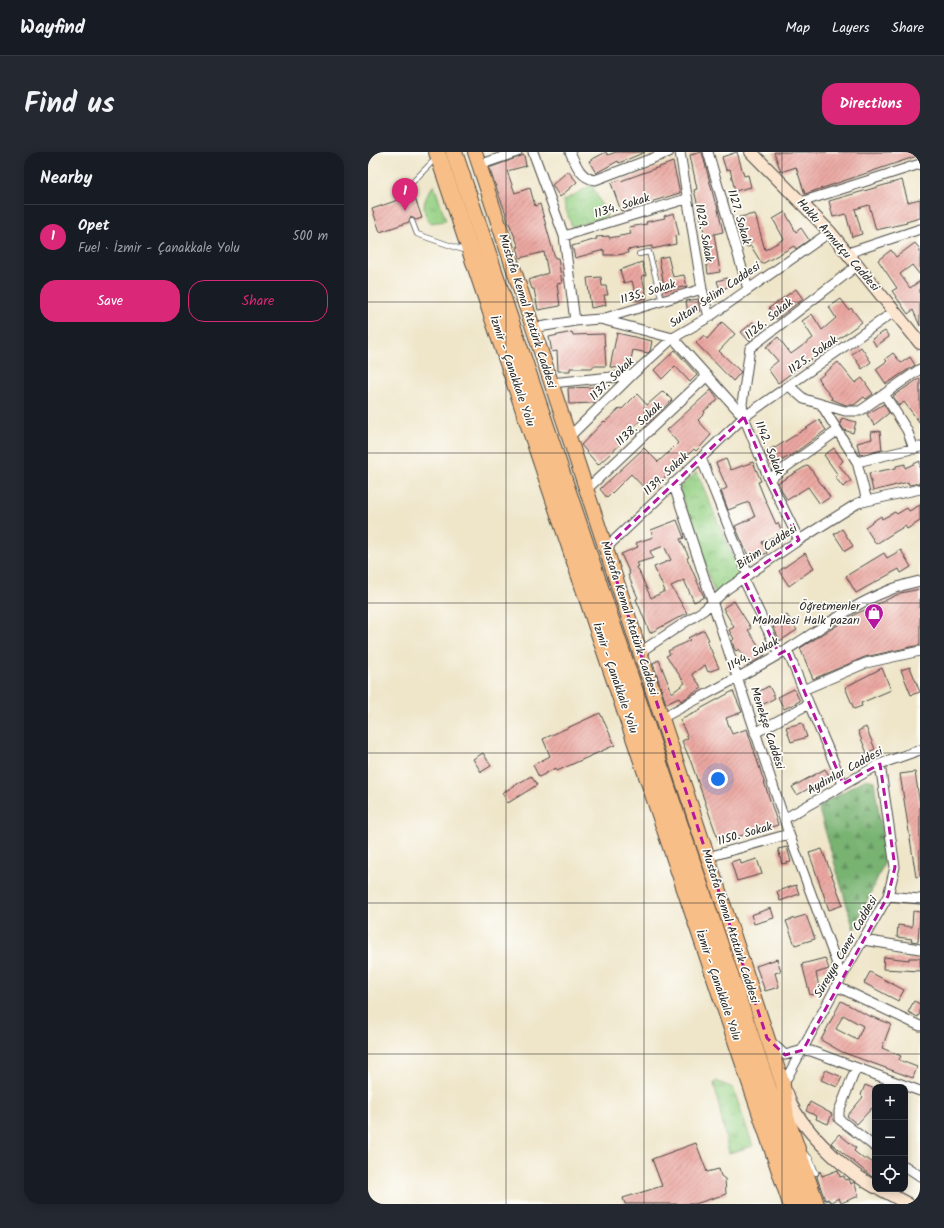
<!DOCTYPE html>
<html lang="en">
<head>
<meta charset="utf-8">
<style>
  body { margin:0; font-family:Kalam,sans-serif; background:#242831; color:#f1f3f6 }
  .controls { position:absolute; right:12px; bottom:12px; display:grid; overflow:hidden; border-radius:8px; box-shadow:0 2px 10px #0003 }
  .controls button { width:36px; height:36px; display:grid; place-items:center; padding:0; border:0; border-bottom:1px solid #363941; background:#171b24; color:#f1f3f6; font:20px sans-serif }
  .you { position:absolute; left:350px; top:627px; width:14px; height:14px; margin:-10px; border:3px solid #fff; border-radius:50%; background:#1a73e8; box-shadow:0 0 0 6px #1a73e833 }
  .badge { display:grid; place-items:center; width:26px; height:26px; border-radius:50%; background:#db2777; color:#fff; font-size:13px; font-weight:700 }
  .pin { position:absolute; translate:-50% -33px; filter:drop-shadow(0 1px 2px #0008) }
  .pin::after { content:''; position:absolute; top:21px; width:14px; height:12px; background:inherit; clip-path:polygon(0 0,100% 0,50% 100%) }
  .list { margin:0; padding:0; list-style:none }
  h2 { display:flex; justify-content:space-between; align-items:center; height:52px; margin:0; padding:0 16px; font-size:17px }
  h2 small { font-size:13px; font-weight:400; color:#9ea1a6 }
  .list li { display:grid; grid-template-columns:26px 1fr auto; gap:12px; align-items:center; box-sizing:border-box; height:64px; padding:0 16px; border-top:1px solid #363941 }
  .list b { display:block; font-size:15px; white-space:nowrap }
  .list p { margin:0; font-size:13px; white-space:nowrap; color:#9ea1a6 }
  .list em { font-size:13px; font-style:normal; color:#9ea1a6 }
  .actions { display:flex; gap:8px; padding:12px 16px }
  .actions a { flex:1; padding:9px 0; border:1px solid #db2777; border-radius:16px; text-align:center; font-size:14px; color:#db2777 }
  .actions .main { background:#db2777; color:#fff }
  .icon { flex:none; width:22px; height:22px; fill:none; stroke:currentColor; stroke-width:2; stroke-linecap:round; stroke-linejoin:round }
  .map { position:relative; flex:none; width:552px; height:1052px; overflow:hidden; border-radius:16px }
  header { display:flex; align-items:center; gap:24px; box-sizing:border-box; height:56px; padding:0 20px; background:#171b24; border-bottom:1px solid #363941 }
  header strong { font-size:19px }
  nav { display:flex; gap:22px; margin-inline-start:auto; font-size:14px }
  .intro { display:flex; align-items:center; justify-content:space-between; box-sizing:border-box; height:96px; padding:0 24px }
  h1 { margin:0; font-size:28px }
  .button { padding:10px 18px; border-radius:16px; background:#db2777; color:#fff; font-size:14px; font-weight:700 }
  main { display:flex; gap:24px; padding:0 24px }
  aside { flex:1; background:#171b24; border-radius:16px; box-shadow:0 2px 10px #0003 }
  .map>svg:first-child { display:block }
</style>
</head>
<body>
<header>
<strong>Wayfind</strong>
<nav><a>Map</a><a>Layers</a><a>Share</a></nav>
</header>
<div class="intro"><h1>Find us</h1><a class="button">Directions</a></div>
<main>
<aside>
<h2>Nearby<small></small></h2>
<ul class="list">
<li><span class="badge">1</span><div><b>Opet</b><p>Fuel · İzmir - Çanakkale Yolu</p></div><em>500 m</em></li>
</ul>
<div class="actions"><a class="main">Save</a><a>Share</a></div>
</aside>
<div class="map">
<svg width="552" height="1052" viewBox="0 0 552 1052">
  <defs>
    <pattern id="grass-tufts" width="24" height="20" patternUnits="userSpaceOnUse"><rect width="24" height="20" fill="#95d185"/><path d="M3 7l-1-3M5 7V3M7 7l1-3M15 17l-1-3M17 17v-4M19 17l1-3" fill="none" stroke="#7aaa6d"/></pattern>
    <pattern id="forest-firs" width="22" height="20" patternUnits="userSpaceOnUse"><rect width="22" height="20" fill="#78b372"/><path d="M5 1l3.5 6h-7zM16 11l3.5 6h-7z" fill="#63925e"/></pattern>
    <pattern id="park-crowns" width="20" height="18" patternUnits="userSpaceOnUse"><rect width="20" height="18" fill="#95d185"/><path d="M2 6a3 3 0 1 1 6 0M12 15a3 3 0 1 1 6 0" fill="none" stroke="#7aaa6d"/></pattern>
    <pattern id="building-hatch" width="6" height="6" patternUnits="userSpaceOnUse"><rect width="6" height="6" fill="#eba7a1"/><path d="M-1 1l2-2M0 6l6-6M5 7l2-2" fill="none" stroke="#bf8883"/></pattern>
  </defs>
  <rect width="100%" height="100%" fill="#fdfcf7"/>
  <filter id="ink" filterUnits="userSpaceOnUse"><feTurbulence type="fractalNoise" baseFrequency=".025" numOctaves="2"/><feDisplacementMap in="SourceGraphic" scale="8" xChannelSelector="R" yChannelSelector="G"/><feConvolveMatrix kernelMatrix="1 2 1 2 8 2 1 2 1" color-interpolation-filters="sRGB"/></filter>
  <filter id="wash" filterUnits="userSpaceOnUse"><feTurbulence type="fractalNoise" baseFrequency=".012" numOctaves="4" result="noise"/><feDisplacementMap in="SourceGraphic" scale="16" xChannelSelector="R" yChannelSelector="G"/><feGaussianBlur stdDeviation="0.9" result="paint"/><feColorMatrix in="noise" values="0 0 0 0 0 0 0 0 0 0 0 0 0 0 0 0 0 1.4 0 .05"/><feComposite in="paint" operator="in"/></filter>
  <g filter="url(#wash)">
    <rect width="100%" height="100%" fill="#efe6ca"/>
    <!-- grass -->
    <path fill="url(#grass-tufts)" stroke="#607e58" d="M66,33L78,69L62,71C52,56 56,46 66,33Z
      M348,929L365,936L385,994L361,1001L346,931Z"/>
    <!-- forest -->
    <path fill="url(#forest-firs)" stroke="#526f4e" d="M498,627L506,629L518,707L486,778L450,654Z"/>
    <!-- park -->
    <path fill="url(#park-crowns)" stroke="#607e58" d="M224,33L239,65L204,75L195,49Z
      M329,320L373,425L347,442L311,336Z"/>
    <g id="blocks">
      <!-- building -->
      <path fill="url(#building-hatch)" fill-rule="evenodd" d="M238,0L240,3L248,0H277L251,11L250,9L228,21L221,9Z
        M334,0L347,50L349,53L355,80L346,82L352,120L340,122L336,93L339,92L326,38L329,37L322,3Z
        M369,0L376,24L380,23L383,35L367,39L362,17L358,18L354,5Z
        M406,0H552V3L437,42L428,15L413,20Z
        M156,3L158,14L139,19L147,41L162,36L167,54L172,52L187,106H190L194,131L189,132L192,154L170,158L166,137H164L161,128L180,121L176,100L152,106L149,95H151L141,71H140L138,62L121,16Z
        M305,10L312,41L253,59L243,31L252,28L253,29Z
        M200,19L209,30L192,45L184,33Z
        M534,28L540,50L552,47V66L538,70L539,71L508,78L501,53L487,57L494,82L484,85L478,62L465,65L461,49Z
        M46,43L54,66L48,68L43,65L41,70L12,80L4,57L33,47L39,49L40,45Z
        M417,60L428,80L433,76L441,88L428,97L426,94L394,112L383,94L379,95L371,65L387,62L397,98L416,87L405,67Z
        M306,61L311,83L307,84L308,92L284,97V94L259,98L260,101L249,103H236V98L207,106L204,94L229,87L228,85L241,84V86L263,82L261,75L279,72L278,70L297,66L296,64Z
        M547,91L552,97V123L544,113L532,122L542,136L552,129V174L545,158L540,162L524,139L529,136L510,108L523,98L528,105Z
        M300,104L305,125L316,123L319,134L297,139L291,106Z
        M274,110L278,123L274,124L279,146L269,148L264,129L256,131L252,118Z
        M233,125L234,134H238L240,143H236L238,153L223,156L219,126Z
        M359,126L362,134L352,138L349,129Z
        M428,137L435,147L409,167L401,156Z
        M330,147L332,159L320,161L318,149Z
        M473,147L481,158L483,156L494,170L410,231L400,217L410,209L398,195L410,185L423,202L445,186L434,169L444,162L454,178L468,166L461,155Z
        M354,170L367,182L351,199L373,220L365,229L328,191L336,183L339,187Z
        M385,170L393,179L381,189L373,180Z
        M517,179L521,185L508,194L504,187Z
        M204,180L205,183L236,182L238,214H225V216H202V219H190L189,199L184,200L181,185Z
        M249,181L284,189L282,199L280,201L265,198L261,217L242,215Z
        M493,195L503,210L494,217L484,202Z
        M307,198L329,223L322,230L307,214L294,227L286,218Z
        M525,201L533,211L542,205L547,213L518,232L508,217L519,209L517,207Z
        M470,210L487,231L494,226L505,242L498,247L496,245L486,253H478L463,247L464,246L450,227Z
        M552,226V271L536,250L531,254L525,244Z
        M228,235L227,251L201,252L200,236Z
        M343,238L350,248L336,259L337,261L330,268L343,283L334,293L328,299L326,297L281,341L263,322L239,346L232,337L276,296L290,310L303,298L310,291L299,278Z
        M295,239L304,248L279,272L274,267L253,286L256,289L230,313L213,293L236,269L237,270L252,256L254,257L269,242L279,253Z
        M516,252L521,261L506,273L499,262Z
        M474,266L488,270L485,281L476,278L472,272Z
        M451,268L458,278L425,302L404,314L397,300L406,295L407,296Z
        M512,279L514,298L492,303L489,291L504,287L503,280Z
        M466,296L475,309L471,313L483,329L475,335L467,325L470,323L456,303Z
        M358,307L363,318L385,310L393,329L390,330L396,345L408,372L410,371L415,381L394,390L399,401L382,408L367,374L387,365L381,350L360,358L353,339L359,336L348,311Z
        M552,309V331L541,333L540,330L505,339L501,321L528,316V314L537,312V316Z
        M440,313L462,345L452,352L440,335L419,348L410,331Z
        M552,353V369L539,377L537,374L527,380L508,392L497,375L513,364L514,367L527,360L529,362L539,356L541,359Z
        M309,368L316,386L312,387L321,405L319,406L336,445L326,450L316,428L303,434L319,461L282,481L268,447L270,446L260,423L262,422L253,402L270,395L268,391L285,385L283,378ZM296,394L303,408L286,415L297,439L283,446L269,415L271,414L269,411L285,406L282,399Z
        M474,377L485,394L477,399L466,382Z
        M533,398L543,415L533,421L531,417L488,441L478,424L516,401L519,406Z
        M437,401L446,416L421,434L411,419Z
        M552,437V493L497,505L445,527L432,496L488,462L533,441Z
        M366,449L383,476L380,478L397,503L382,512L371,497L368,499L366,496L364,489L366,487L361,478L366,475L355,456Z
        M419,463L429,478L412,489L404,472Z
        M336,478L341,488L339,489L351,516L340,520L337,513L324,522L334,536L313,549L311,546L298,552L285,511L291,508L304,541L317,531L298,504L302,502L300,499L322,488L320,486Z
        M542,515L552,540L543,543L533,518Z
        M514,516L523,538L493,551L494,554L486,557L477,535Z
        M401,534L407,546L392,554L386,542Z
        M426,537L432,549L416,557L410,545Z
        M365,539L374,560L358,566L364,582L379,577L410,673L351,690L323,610L314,589L320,586L312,568L333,558L332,557Z
        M232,561L247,593L189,619L188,616L171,625L165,613L182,604L175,587Z
        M434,571L439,585L423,590L418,575Z
        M498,575L507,597L499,601L490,579Z
        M115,601L123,614L113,620L105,607Z
        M457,617L462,625L429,643L424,635Z
        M547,620L552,653V724L548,725L532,622Z
        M163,624L169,633L140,651L134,641Z
        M419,695L423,710L414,712L410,697Z
        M454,697L475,753L461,758L441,701Z
        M372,707L373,712L389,707L394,722L369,729L363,710Z
        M428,733L431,742L412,749L409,739Z
        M403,756L406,766L386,772L383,763Z
        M545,759L552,760L550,790L543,789L544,787L529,785L530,773L544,775Z
        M438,763L447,787L427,793L418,769Z
        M516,805L541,808V806H552V819L515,817Z
        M457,806L461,817L448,821L451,835L447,842L442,843L434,812Z
        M409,807L413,819L407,821L411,835L397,839L388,814Z
        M502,820L536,838L530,849L496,831Z
        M473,849L499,863L523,872L514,896L533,904L531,908L549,915L545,926L474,900L453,888ZM475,863L495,874L489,888L468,877Z
        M546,849L552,852V861L550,865L540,860Z
        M458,918L474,925L469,935L453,928Z
        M497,933L507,937V957L504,956L489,972L479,964L495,945L493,943Z
        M442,950L464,962L460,972L448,967L449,964L438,959Z
        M471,982L488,996L486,999L497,1008L498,1006L507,1012V1020L504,1025L463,991Z
        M328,991L339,1020L351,1017L353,1024L357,1027L358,1042L327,1052H257L255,1046L294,1034L284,1007Z
        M470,1018L472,1025L476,1024L477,1028L481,1027L483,1032L486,1030L491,1044L473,1051L471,1046L463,1050L460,1047L457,1048L449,1025L452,1019L454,1024Z"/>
    </g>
  </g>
  <g filter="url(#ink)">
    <use href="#blocks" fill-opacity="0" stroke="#484743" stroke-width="1"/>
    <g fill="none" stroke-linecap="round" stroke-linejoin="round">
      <!-- lane casing -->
      <g stroke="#484743" stroke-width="6">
        <path id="lane" d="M37,46L35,40L68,6
          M44,69L49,82L98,99
          M271,102L281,100L294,149
          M436,1001L442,1006L448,1021
          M459,1051L460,1052"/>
      </g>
      <!-- street casing -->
      <g stroke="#484743" stroke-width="11">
        <path id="street" d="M165,0L196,84L207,169
          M202,0C208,12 212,26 227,28L301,0
          M312,0L334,137L341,165
          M340,0L380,137
          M111,13L149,0
          M433,50L552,12
          M196,84L318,47
          M480,101L552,77
          M234,167L334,137
          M165,176L207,169L232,167L305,186L341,165L462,80
          M183,231L264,223
          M421,234L436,247L477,259H492L552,217
          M516,242L539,278L546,297
          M453,252L489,310L499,349
          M376,265L374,252L382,196L490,113
          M201,285L264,223L305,186L376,265L401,327L431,388
          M333,306L380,423
          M489,310L552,295
          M401,327L469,279
          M305,331L421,682L469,812L472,828
          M218,338L339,224
          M238,396L376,265L527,159
          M375,426L411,502
          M272,500L336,458L359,437L428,390L490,351L552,337
          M435,538L498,511L552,499
          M441,552L475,632
          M294,566C336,543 379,522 420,497C462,471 502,439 552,429
          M387,581L441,552L419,498
          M416,667L512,612L552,598
          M340,705L421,682
          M520,744L552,747
          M495,788L552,797
          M468,834L552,874
          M403,890L417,903L435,898L443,899L552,939
          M488,916L471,959V967L507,995
          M415,933L472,828L520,744L527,715L512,612
          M537,1014L552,1024"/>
      </g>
      <!-- secondary casing -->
      <g stroke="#484743" stroke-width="14">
        <path id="secondary" d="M383,0L462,80L552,191
          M419,941C421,948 424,955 428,961C446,988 479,1020 507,1035
          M512,1037L540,1052"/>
      </g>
      <!-- primary casing -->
      <g stroke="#484743" stroke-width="16">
        <path id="primary" d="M107,0L415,933L419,965L449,1052"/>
      </g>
      <!-- highway casing -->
      <g stroke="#484743" stroke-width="18">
        <path id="highway" d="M69,0L423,1052
          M86,0L439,1052"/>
      </g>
      <!-- lane -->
      <use href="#lane" stroke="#fff" stroke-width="4.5"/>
      <!-- street -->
      <use href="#street" stroke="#fff" stroke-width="9"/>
      <!-- secondary -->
      <use href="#secondary" stroke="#fce5cf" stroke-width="12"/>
      <!-- primary -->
      <use href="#primary" stroke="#f7be87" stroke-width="14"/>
      <!-- highway -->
      <use href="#highway" stroke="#f7be87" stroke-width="16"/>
    </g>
  </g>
  <!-- marked area -->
  <path fill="none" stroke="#b5179e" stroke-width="3" stroke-dasharray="8 5" stroke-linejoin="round" d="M376,265L401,327L431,388L375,426L411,502L419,498L475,632L512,612L527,715L520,744L435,898L417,903L399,886L238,396Z"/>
  <!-- grid -->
  <path fill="none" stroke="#2b2b2b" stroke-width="1" stroke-opacity="0.55" d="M138,0V1052M276,0V1052M414,0V1052M0,150H552M0,301H552M0,451H552M0,601H552M0,751H552M0,902H552"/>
  <!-- icons -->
  <defs>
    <g id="shop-pin" transform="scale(1)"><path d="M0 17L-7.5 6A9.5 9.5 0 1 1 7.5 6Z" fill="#b5179e" stroke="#fdfcf7"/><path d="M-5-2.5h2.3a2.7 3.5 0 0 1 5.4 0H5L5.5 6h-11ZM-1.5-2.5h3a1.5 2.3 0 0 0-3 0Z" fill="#fff"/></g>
  </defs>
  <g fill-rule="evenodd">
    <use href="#shop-pin" x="506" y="461"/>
  </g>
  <g text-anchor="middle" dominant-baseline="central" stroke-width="3.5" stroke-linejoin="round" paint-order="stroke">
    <!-- street labels -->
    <g font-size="12" fill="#2b2b2b" stroke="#fdfcf7">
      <text transform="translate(254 54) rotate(-17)">1134. Sokak</text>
      <text transform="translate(371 65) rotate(74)">1127. Sokak</text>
      <text transform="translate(336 81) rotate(80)">1029. Sokak</text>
      <text transform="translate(470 93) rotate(49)">Hakkı Armutçu Caddesi</text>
      <text transform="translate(280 140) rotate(-17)">1135. Sokak</text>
      <text transform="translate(347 143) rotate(-34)">Sultan Selim Caddesi</text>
      <text transform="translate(159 159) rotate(72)">Mustafa Kemal Atatürk Caddesi</text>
      <text transform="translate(401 167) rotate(-39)">1126. Sokak</text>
      <text transform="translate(445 203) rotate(-35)">1125. Sokak</text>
      <text transform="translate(144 219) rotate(71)">İzmir - Çanakkale Yolu</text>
      <text transform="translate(244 227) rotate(-44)">1137. Sokak</text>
      <text transform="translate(271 272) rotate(-43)">1138. Sokak</text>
      <text transform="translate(401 296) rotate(68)">1142. Sokak</text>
      <text transform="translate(298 322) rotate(-43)">1139. Sokak</text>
      <text transform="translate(399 395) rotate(-34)">Bitim Caddesi</text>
      <text transform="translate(261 466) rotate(72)">Mustafa Kemal Atatürk Caddesi</text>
      <text transform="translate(385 502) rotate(-29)">1144. Sokak</text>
      <text transform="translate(247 526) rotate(71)">İzmir - Çanakkale Yolu</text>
      <text transform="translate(399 576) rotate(72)">Menekşe Caddesi</text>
      <text transform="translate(477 619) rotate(-29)">Aydınlar Caddesi</text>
      <text transform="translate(377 682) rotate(-16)">1150. Sokak</text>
      <text transform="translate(362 774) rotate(72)">Mustafa Kemal Atatürk Caddesi</text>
      <text transform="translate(478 795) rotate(-60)">Süreyya Caner Caddesi</text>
      <text transform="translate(350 833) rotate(71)">İzmir - Çanakkale Yolu</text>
    </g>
    <!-- poi labels -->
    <g font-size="12" fill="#2b2b2b" stroke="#fdfcf7" text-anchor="end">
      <text x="492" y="454">Öğretmenler<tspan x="492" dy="14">Mahallesi Halk pazarı</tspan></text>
    </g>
  </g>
</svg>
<div class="controls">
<button>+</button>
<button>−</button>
<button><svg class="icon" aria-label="locate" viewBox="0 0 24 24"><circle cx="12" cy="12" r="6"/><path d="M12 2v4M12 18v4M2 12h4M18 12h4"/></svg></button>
</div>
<div class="you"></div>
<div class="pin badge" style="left:37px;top:59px">1</div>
</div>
</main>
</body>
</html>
